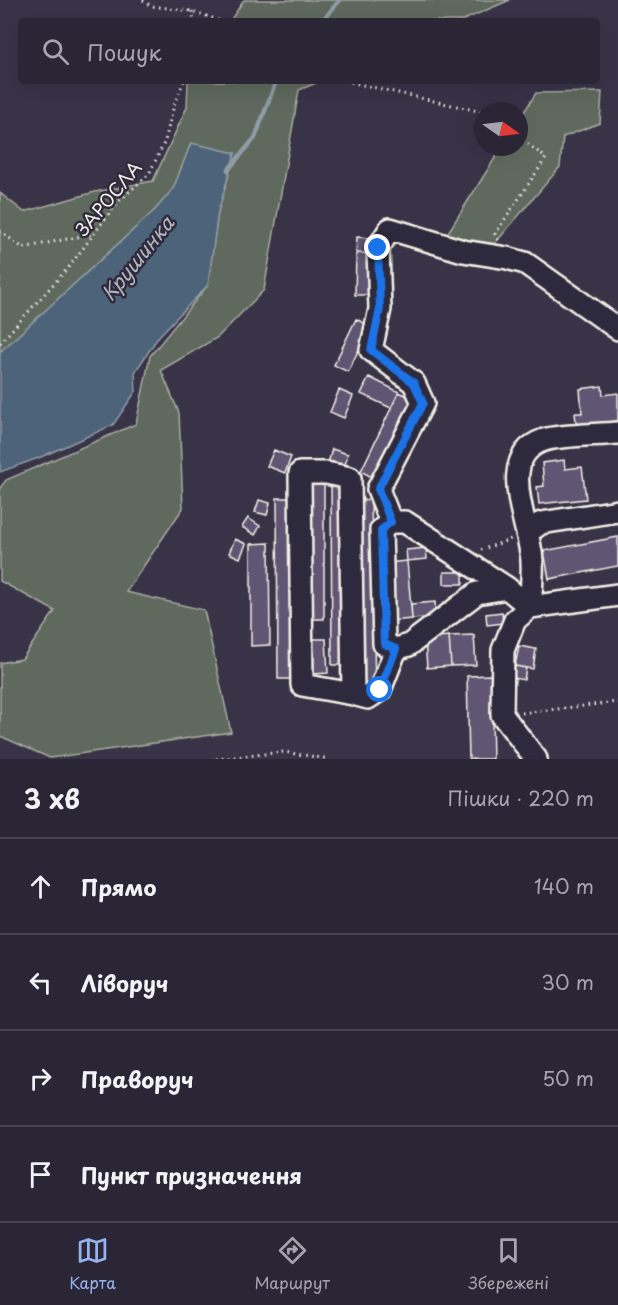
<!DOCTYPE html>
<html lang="uk">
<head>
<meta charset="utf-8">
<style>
  body { margin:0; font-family:"Playpen Sans",sans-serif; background:#332e3e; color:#f1f3f6 }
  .compass { position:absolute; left:474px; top:102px; width:54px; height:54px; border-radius:50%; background:#2b2636; box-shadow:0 6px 24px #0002; rotate:104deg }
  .stop { position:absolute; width:18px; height:18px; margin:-14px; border:4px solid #1a73e8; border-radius:50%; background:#fff }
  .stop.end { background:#1a73e8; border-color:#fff; box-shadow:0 2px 6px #0008 }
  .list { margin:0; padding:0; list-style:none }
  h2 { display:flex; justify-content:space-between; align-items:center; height:78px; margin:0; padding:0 24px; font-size:26px }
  h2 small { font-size:20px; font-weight:400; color:#a6a5ad }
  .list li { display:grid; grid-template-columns:39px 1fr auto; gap:18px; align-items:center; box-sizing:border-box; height:96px; padding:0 24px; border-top:2px solid #474351 }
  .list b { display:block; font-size:22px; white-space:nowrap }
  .list em { font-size:20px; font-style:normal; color:#a6a5ad }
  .icon { flex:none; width:33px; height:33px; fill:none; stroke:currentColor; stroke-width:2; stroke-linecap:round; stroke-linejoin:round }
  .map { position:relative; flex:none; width:618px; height:759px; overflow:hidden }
  .search { position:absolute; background:#2b2636; box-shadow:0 6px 24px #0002; left:18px; right:18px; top:18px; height:66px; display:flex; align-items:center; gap:15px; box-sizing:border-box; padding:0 21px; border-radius:6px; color:#a6a5ad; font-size:22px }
  .sheet { height:462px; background:#2b2636 }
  nav { display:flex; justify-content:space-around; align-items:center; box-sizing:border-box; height:84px; border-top:2px solid #474351; background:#2b2636; font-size:16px; color:#a6a5ad }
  nav a { display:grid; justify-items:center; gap:3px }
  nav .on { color:#95b2f1 }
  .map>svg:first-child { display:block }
</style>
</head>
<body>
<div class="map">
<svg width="618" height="759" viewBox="0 0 618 759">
  <rect width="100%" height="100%" fill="#393348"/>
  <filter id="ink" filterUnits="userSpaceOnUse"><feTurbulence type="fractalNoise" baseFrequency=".0167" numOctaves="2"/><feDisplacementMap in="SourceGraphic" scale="12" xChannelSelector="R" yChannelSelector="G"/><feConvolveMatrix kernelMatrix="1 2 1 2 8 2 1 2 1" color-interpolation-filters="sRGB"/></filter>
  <g filter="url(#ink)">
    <!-- green -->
    <path fill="#5f695d" stroke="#aaada2" stroke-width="1.5" d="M244,0H510L461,21H230Z
      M188,81H321L299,90L264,290L218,337L161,370L179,413L183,508L126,592L204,610L231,732L50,758L0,736V663L22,659L55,611L0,581V488L6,480L136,424L150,356L208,285L218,212L235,153L191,143L173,189L155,210L0,352V193L24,212L95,192L153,181L187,107Z
      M602,92L600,123L563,137L560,167L492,247L447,234L502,147H519V120L536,93Z"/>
    <!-- water -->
    <path fill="#4e637a" stroke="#909ca6" stroke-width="1.5" d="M191,143L235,153L218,212L208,285L159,336L135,372L136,391L113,425L41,457L0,472V352L155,210L173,189Z"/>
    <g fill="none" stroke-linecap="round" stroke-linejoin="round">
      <!-- stream -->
      <path stroke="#909ca6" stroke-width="4.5" d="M322,21L340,0
        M228,170L255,138L276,81"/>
    </g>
    <!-- building -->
    <path fill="#605673" stroke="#f4f1e8" stroke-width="1.5" d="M357,237L372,238V254L356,253Z
      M356,253L372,254L371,295H355Z
      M356,319L370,326L348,372L334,365Z
      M369,377L399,392L391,408L361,394Z
      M602,386L603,395L618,393V426L577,431L575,413H582L580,389Z
      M339,390L353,396L344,418L330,412Z
      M399,392L414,399L375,479L361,471Z
      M332,449L348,454L343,472L327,467Z
      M274,450L291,457L285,473L267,466Z
      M564,460L565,469L582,467L586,499L539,504L537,487L544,486L542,463Z
      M308,479H324V619H308Z
      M331,485H345L346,665H332Z
      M277,498H294V679H278Z
      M259,500L270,503L267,515L255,512Z
      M354,500H371L375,689H357Z
      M248,518L260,526L255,535L242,527Z
      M618,537V566L549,579L544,551Z
      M235,539L246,544L240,558L229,553Z
      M269,543L270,645L251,646V544Z
      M426,548L427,559L407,561L406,550Z
      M407,561L412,619L391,621L386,563Z
      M444,572H463V584H444Z
      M435,602L436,617L412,619L411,604Z
      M502,612L503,623L487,625L486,614Z
      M474,635L476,665L451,666L449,636Z
      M449,636L451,666L427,668L425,638Z
      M312,639H326L328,673L313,674Z
      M519,646L536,649L533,669L515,666Z
      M515,666L526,668L524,680L513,678Z
      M491,675L493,759H469L467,676Z"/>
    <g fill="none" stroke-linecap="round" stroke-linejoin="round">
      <!-- minor casing -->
      <g stroke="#f4f1e8" stroke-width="26">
        <path id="minor" d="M391,522L378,489L423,403L414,383L371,350L380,309L378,248L390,229L463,251L507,258L525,263L618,329
          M527,533L541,523L618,511
          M507,588L477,593L409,645L396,649L384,644L381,530L391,522H405L507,588L530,607
          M530,607C531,592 533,576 532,561C530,524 494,457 544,440C560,435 599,435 618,433
          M353,694L302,685L300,473H326L350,478L353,694L368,698L380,690L396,649
          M536,759L502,715L503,650L515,620L530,607L618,595"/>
      </g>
      <!-- path -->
      <path stroke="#f4f1e8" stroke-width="3" stroke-dasharray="1.5 4.5" stroke-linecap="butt" d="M143,0L151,6L192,11L221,21
        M192,11L194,21
        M345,81L483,112
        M0,231L23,248L92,234
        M498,240L495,234L546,158L519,137
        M0,343L68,268L118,202L149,174L165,141L174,105L184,81
        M481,550L511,539
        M522,713L618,702
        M216,759L284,752L329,759"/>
      <!-- minor -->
      <use href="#minor" stroke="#2f2a3d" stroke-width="21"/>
    </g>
  </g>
  <g fill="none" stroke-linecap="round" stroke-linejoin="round" filter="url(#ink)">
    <!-- route -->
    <path stroke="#1a73e8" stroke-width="8" d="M378,248L380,309L371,350L414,383L423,403L378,489L391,522L381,530L384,644L396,649L380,690"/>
  </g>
  <g text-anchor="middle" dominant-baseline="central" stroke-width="5" stroke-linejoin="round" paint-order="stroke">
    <!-- street labels -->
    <g font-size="18" fill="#f4f1e8" stroke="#2f2a3d">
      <text transform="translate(108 198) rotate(-50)">ЗАРОСЛА</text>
    </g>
    <!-- water labels -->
    <g font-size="20" font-style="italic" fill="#b2b8bc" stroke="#2f2a3d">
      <text transform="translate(137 258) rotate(-51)">Крушинка</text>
    </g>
  </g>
</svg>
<svg class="compass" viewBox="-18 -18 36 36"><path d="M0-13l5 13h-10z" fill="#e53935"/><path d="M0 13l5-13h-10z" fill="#a6a5ad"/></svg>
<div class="stop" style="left:380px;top:690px"></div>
<div class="stop end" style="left:378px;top:248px"></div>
<div class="search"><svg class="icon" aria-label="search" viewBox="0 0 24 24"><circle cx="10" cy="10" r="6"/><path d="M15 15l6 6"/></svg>Пошук</div>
</div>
<section class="sheet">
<h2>3 хв<small>Пішки · 220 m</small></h2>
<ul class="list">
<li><svg class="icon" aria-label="ahead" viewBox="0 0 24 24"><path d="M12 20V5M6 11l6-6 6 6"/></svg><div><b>Прямо</b></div><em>140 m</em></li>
<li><svg class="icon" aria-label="left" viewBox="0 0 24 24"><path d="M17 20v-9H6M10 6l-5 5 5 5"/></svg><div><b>Ліворуч</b></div><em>30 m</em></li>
<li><svg class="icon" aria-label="right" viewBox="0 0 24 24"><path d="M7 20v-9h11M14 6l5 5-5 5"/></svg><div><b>Праворуч</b></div><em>50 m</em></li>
<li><svg class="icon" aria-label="arrive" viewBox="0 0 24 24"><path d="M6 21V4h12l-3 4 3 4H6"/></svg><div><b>Пункт призначення</b></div></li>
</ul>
</section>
<nav>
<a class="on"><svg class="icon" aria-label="map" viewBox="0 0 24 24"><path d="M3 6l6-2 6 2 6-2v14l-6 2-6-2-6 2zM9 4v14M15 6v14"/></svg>Карта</a>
<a><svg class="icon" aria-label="directions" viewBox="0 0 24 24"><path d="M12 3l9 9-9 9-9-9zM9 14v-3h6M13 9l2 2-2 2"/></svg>Маршрут</a>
<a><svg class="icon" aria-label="saved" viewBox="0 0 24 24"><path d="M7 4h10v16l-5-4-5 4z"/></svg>Збережені</a>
</nav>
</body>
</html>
